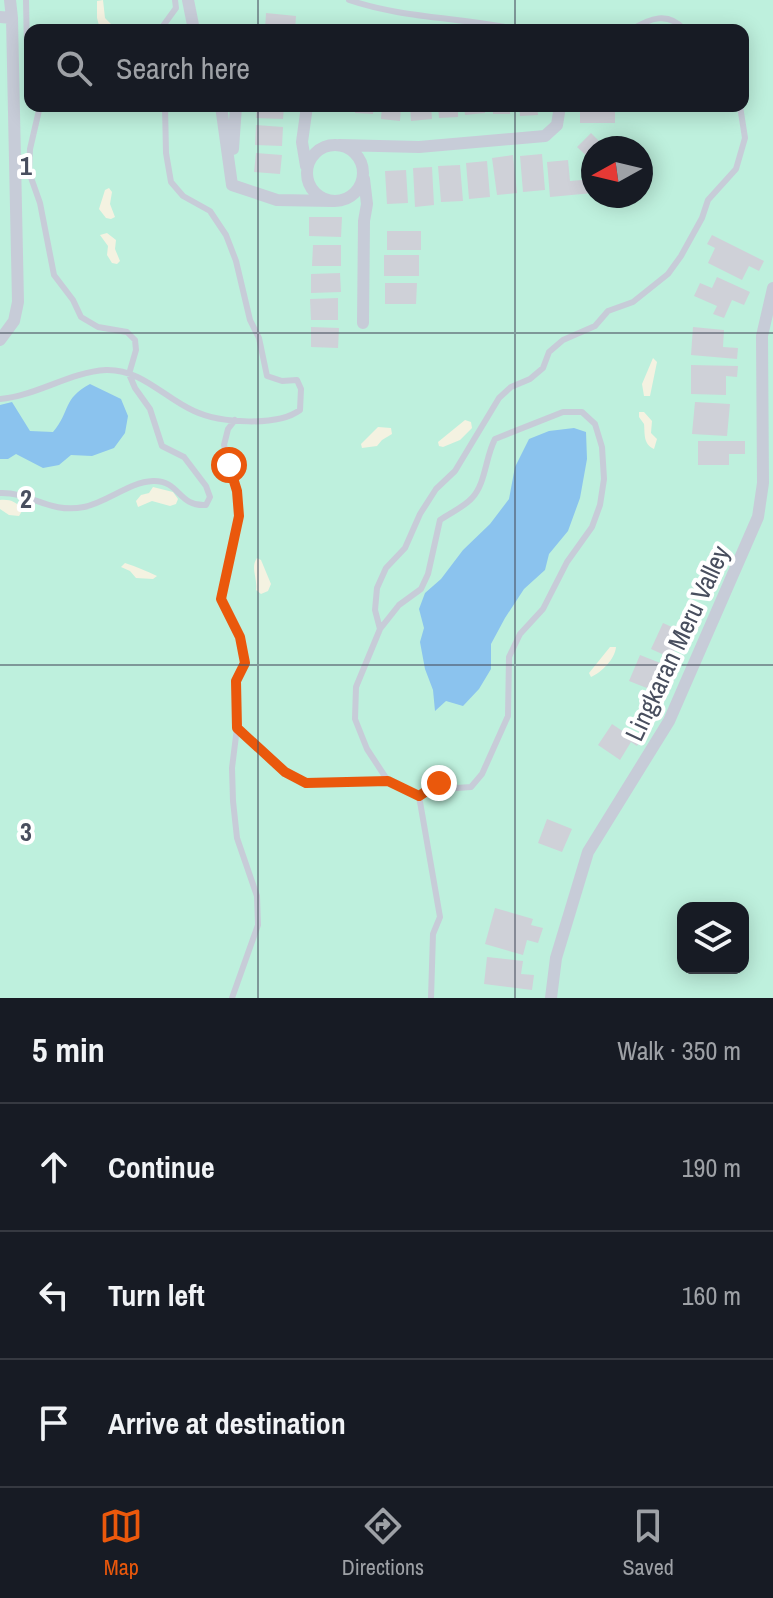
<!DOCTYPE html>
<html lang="en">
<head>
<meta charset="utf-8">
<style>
  body { margin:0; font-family:"Archivo Narrow",sans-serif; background:#242831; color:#f1f3f6 }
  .controls { position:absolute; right:24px; bottom:24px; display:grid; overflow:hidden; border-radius:16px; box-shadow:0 4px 20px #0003 }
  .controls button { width:72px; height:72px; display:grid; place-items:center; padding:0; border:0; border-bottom:2px solid #363941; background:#171b24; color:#f1f3f6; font:40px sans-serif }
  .compass { position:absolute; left:581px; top:136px; width:72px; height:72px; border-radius:50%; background:#171b24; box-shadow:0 4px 20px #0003; rotate:262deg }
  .stop { position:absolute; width:24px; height:24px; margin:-18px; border:6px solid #ea580c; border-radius:50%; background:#fff }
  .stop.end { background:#ea580c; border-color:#fff; box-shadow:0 2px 8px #0008 }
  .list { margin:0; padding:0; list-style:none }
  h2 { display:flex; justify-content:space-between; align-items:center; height:104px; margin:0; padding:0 32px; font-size:34px }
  h2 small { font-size:26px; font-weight:400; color:#9ea1a6 }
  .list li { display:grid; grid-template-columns:52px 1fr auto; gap:24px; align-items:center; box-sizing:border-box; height:128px; padding:0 32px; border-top:2px solid #363941 }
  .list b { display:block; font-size:30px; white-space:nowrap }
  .list em { font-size:26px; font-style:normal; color:#9ea1a6 }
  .icon { flex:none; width:44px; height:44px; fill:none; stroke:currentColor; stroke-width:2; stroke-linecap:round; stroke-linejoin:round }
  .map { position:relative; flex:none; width:773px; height:998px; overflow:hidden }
  .search { position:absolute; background:#171b24; box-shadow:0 4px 20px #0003; left:24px; right:24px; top:24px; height:88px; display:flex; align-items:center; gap:20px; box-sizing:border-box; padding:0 28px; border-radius:16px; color:#9ea1a6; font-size:30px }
  .sheet { height:488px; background:#171b24 }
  nav { display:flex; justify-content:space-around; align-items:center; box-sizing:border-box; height:112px; border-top:2px solid #363941; background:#171b24; font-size:22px; color:#9ea1a6 }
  nav a { display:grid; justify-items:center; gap:4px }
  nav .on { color:#ea580c }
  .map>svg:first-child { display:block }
</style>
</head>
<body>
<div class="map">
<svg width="773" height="998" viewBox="0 0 773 998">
  <rect width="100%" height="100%" fill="#f3f1f0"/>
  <!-- green -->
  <path fill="#bef0dd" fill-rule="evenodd" d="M0,0H773V998H0ZM30,30H743V106H30ZM593,148H641V196H593ZM683,908H743V968H683Z"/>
  <!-- sand -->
  <path fill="#f4f2e1" d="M103,0L105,18L117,30L100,29L97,18V1Z
    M109,188L112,192L110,204L115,217L111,219L106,218L99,209L105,190Z
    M107,233L116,240L115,249L120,261L117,264L112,263L107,255L108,246L100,235Z
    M653,358L657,362L650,396H644L642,384Z
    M639,412H644L652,421L651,433L657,439L654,449C643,444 645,434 644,424L639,417Z
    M465,420L471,422L472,428L460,440L443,447L439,446L438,442Z
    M378,427L391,428L392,434L382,440L377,446L362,448L361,444Z
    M153,487L173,492L178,499L176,504L170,506L152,501L138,507L136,501L141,495L149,493Z
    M0,500C10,499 18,502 22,511L19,516L9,515L0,509Z
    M257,558L261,560L271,584L268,591L261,594L256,590C258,579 250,568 257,558Z
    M125,563C137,567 147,571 157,576L153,579L136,578L130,571L121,567Z
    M610,647H616C615,659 602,672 591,677L589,673Z"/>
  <!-- water -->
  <path fill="#8bc3ee" d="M90,384L121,399L128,416L125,433L114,448L92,456L71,455L59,465L43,468L16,454L8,459H0V405L12,402L30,431L53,432C71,411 62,399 90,384Z
    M574,428L586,432L587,459L580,498L568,531L549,554L545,570L524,589L505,618L491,644V669L479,689L463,706L446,701L435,711L433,690L425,669L420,642L424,628L419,609L425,593L441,579L463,550L490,524L509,499L515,467L529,439L549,431Z"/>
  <!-- building -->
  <path fill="#cfd1d8" d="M266,13L296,16L295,30H265Z
    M257,106H284L283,119L256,118Z
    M326,106H348V112L326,111Z
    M355,106H374L373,114L355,113Z
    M382,106H401L400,121L381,119Z
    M410,106H431L432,119L411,121Z
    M438,106H458V117L439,118Z
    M464,106H485V113L465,115Z
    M493,106H510V114H493Z
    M519,106H537L538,115L520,116Z
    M580,106H615V123H580Z
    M256,125L283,127L282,146L255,145Z
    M591,133L606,148H593V162L577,147Z
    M256,153L282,155L280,174L254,172Z
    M542,154L545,190L523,192L520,156Z
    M513,155L517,193L497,195L492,158Z
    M568,160L570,181L593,179V193L550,197L547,162Z
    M487,161L490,197L469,199L466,163Z
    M460,165L463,201L441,202L438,166Z
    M432,167L434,205L415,207L413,168Z
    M406,170L408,203L387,204L385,171Z
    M309,217H342L341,237L309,236Z
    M387,231H421V250H387Z
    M712,235L764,261L759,271L749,266L742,280L708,263L715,248L707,244Z
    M313,245H341V266H312Z
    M384,255H419V276H384Z
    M340,273L341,292L311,293V274Z
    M717,277L750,292L744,305L732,300L724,318L713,314L717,306L694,296L700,283L712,288Z
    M385,283H417L416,304H385Z
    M338,298V320H311L310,299Z
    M311,327L339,328L338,348L311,347Z
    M693,327L724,330L723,347L738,348L737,359L691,355Z
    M691,365L738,366L737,377L726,376V395L691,394Z
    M695,402L730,404L727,436L692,434Z
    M698,441H745V454H729V465H698Z
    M663,623L683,632L671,658L651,649Z
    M640,655L673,668L662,694L629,681Z
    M612,724L639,742L637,746L631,742L620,760L598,745Z
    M547,819L572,829L562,852L538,843Z
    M495,908L533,919L531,925L543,928L538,943L527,940L523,955L485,944Z
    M487,957L523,961L521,974L534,975L532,990L484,984Z"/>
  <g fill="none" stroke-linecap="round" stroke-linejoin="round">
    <!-- lane -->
    <path stroke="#c7ccd8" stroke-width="6" d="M26,0L27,51L30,57
      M349,0C405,19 463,17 520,30
      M160,30L176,8L175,0
      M631,30C650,18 668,11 685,30
      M0,399C36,396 70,372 106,370C142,369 164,398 194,411C220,423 277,427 300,410L301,389L297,380L282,381L267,376L259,338L250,320L236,261L226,235L210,211L183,196L171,182L166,153L165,106
      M0,493C31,492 49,514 84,507C108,502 129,482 153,481C180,480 178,507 206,505L210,497L206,486L184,457L162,446L150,409L135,388L129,374L136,350L135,340L127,332L98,327L81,317L73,300L54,275L40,203L29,172L30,149L40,106
      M380,629L375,610L377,588L386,568L405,548L420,514L436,489L455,471L499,398L511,387L530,379L543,368L549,352L563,340L595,326L608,311L633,302L668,274L681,256L702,218L708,200L736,169L745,138L740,106
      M237,728L285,772L306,783L388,781L419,796L440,917L433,934L431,998
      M388,781L367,749L355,719L356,687L380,629L399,605L421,589L428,574L440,520C450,513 464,507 472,498C486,483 485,458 495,439L563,412H582L595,424L602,447L604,479L600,505L592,527L567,562L543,609L520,634L509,657L508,716L482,774L471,787L457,788L439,783L419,796
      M232,998L258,925L257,896L237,838L233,801L232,768L237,728L236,681L245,663L240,637L221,599L239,516L237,491L224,445L228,429L235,420"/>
    <!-- street -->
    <path stroke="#c7ccd8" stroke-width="12" d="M188,0L194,30
      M0,17L12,18L10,0
      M221,106L232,185L277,200L333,201
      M307 173a28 28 0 1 1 56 0a28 28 0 1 1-56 0Z
      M339,145L419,147L545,136L557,125L560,106
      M233,149L236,106
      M306,166L302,142L307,106
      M363,323L364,221L367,204L364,179
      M0,340L14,321L18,302L12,18
      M551,998L556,958L588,852L669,721L758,517L763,483L762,336L773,288"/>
  </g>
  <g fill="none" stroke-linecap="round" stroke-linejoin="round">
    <!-- route -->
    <path stroke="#ea580c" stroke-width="10" d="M229,465L237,491L239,516L221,599L240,637L245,663L236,681L237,728L285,772L306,783L388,781L419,796L439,783"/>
  </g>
  <!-- grid -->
  <path fill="none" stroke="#484e5e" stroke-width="2" stroke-opacity="0.55" d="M258,0V30M515,0V30M258,106V998M515,106V998M0,333H773M0,665H773"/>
  <g text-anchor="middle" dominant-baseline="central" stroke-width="8" stroke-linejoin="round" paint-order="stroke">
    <!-- street labels -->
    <g font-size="26" fill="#484e5e" stroke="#fff">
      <text transform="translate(677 643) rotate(-65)">Lingkaran Meru Valley</text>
    </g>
  </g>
  <g font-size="26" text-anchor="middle" font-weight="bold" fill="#484e5e" stroke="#fff" stroke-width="8" stroke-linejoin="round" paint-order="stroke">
    <text x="26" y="175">1</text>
    <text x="26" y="508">2</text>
    <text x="26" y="841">3</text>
  </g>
</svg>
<div class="controls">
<button><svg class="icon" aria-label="layers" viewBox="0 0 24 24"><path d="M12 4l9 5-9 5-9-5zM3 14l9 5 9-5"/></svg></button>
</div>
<svg class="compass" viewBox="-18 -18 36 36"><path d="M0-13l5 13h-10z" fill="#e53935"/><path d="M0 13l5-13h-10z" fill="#9ea1a6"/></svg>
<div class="stop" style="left:229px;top:465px"></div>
<div class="stop end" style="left:439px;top:783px"></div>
<div class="search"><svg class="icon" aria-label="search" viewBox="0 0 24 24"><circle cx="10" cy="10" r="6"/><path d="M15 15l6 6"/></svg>Search here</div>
</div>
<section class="sheet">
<h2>5 min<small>Walk · 350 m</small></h2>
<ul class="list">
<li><svg class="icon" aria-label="ahead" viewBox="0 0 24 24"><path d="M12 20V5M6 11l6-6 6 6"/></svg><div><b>Continue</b></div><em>190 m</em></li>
<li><svg class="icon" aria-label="left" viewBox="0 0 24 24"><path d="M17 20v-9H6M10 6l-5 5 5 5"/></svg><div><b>Turn left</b></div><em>160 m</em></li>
<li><svg class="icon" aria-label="arrive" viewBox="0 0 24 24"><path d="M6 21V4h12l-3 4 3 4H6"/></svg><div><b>Arrive at destination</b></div></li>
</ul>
</section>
<nav>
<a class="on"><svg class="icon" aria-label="map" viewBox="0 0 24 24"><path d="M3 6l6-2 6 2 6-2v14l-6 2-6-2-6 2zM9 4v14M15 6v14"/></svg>Map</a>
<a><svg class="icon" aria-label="directions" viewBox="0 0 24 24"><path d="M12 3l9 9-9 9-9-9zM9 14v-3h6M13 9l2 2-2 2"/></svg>Directions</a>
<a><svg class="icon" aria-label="saved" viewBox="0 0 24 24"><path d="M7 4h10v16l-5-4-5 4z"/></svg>Saved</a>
</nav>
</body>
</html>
